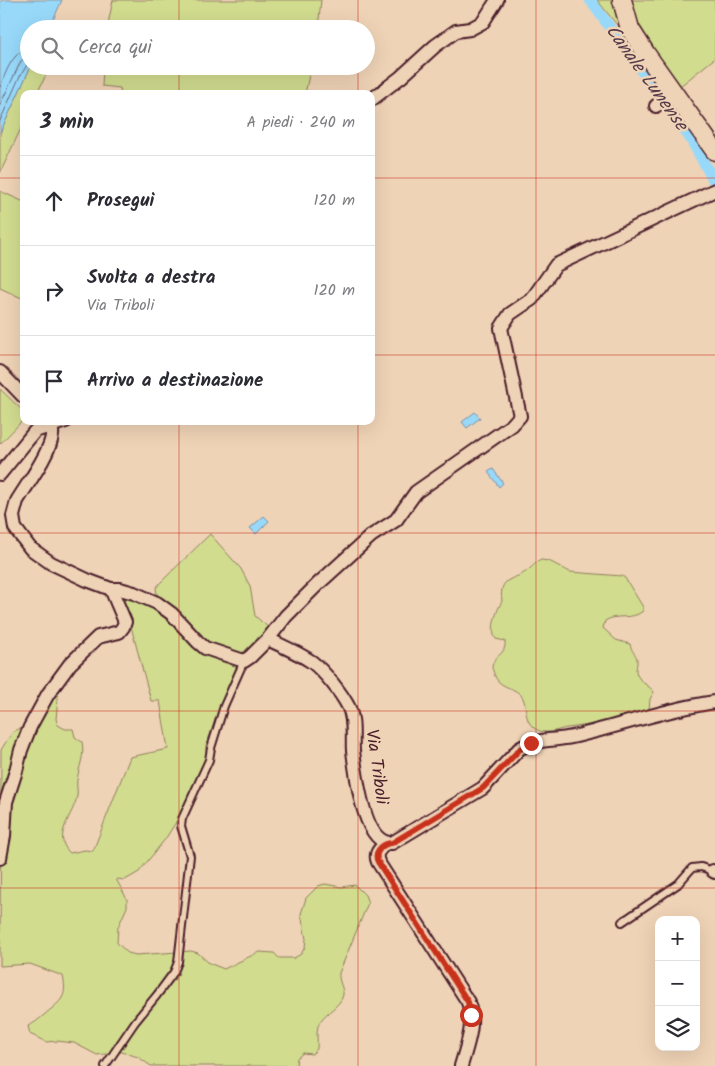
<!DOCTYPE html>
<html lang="it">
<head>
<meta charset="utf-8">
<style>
  body { margin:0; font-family:Kalam,sans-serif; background:#f7f7f7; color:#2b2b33 }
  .controls { position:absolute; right:15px; bottom:15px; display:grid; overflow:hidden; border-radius:10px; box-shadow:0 5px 20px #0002 }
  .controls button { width:45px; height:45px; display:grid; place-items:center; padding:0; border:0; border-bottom:1px solid #e1e1e2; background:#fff; color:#2b2b33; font:25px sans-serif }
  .stop { position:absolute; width:15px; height:15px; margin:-11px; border:4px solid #c8321e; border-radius:50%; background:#fff }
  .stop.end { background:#c8321e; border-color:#fff; box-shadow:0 1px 5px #0008 }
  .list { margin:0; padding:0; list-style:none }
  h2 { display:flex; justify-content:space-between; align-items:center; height:65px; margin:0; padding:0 20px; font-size:21px }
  h2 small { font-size:16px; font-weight:400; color:#7c7c81 }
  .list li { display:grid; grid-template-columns:32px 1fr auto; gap:15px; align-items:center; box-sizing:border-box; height:90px; padding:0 20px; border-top:1px solid #e1e1e2 }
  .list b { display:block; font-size:19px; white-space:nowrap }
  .list p { margin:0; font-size:16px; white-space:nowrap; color:#7c7c81 }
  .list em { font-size:16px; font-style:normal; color:#7c7c81 }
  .icon { flex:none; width:28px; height:28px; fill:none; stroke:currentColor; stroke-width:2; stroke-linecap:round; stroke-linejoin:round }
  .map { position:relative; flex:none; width:715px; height:1066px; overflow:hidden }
  .search { position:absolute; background:#fff; box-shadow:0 5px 20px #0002; left:20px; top:20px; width:355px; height:55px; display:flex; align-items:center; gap:12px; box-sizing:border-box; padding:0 18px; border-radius:28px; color:#7c7c81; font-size:19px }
  .panel { position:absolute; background:#fff; box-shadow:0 5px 20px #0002; left:20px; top:90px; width:355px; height:335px; border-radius:10px }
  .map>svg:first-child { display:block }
</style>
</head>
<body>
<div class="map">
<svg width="715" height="1066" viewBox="0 0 715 1066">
  <rect width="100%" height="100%" fill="#efd3b6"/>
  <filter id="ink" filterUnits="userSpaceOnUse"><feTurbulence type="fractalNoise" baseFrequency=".02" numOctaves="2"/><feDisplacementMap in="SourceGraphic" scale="10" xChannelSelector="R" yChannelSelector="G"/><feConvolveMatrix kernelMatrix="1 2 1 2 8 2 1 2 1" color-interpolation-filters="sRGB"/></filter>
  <g filter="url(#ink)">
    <!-- green -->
    <path fill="#d1dc8f" stroke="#8e7e5d" d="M113,0H321L318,29H107Z
      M597,0H614L621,30Z
      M629,0H715V58L679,87L636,24Z
      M31,66H50L37,94H24V122L0,173V133Z
      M103,66H311L305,94H121L120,88L102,86Z
      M0,191L24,202V299L0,288Z
      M0,389L24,412V419L0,444Z
      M210,534L241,569L250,586L255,616L270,629L246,655L205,643L157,594L156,588L161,582Z
      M541,560L549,561L570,572L622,576L625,578L643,607V611C631,621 616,613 605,621L603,628L616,640L630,644C631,651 636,654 637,659C638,667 633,670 639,678C643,684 650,686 654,692L650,699L649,710C622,718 595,725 567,728C560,729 552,733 545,732C541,732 537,730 534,728C522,719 529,703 520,694C511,686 499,688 494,674C494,673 492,668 492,667C493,655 507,655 505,641L496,639C489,630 497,610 502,601C498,575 516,581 528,570C533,567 535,562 541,560Z
      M122,593L148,602L235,663L237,666L206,745V760L197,782L176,822L166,838L139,872L125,880L116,879L127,899V907L118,927L117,943L128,953L136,955L191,951L198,953L209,963L224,969L259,952L274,953L279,958H294L301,954L305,947L306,939L301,914L306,898L318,886L325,884L341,887L355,885L365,895L368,903L339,973C338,982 344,988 343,995C340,1008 322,1013 318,1026C316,1032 318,1042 317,1049L312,1054L303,1053L297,1058L296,1066H151L138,1057L122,1052L97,1055L74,1043L57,1041L46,1042L30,1034L28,1026C35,1023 39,1019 44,1015C60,1001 68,999 63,976L30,964L0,966L1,750C14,729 12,730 37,724L59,687L56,719L58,725L65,729H73L75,737L82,742C85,756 79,766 77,780C76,785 78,791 77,796C74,815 51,836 70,853L85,850L93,851L130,757L168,749L160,701H151Z"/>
    <!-- water -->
    <path fill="#98d9fa" stroke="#798fa7" d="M2,0H62L49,29H29V66H31L0,133V2Z
      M475,412L480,418L467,428L462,422Z
      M493,469L503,483L499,487L488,472Z
      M264,516L269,521L256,534L250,528Z"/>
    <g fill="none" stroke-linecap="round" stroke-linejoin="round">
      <!-- shore -->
      <path stroke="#69697e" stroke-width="1" d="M0,87C6,72 12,52 29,48
        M0,105L21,61L29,55
        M0,121L19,78L29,62"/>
      <!-- canal -->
      <path stroke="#98d9fa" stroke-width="11" d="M590,0L690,138L715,183"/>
      <!-- lane casing -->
      <g stroke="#4a1f2b" stroke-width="10">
        <path id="lane" d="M622,922L678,884L692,868L701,867L713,871
          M105,1066L135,1022L157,995L174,972L178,962L190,856L181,826L182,819L209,760L211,748L224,706L244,661"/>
      </g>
      <!-- street casing -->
      <g stroke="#4a1f2b" stroke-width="16">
        <path id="street" d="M371,100L401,77L435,46L456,31L470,29L483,22L497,0
          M656,106L667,98
          M0,372L24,397
          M47,421C50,426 53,430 52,435C51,452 26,486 17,501L13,516L15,528L30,548L51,563L87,580L111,589H120L134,593L157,603L172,614L198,642L205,648L244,661L250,657L268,639C282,646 299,653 312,662C325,672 341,693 348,706C355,719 352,737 353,751C356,773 363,845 392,843L483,788L519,749C536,738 554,741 572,737C619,726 666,709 715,702
          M0,474L35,431L66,421
          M268,639L286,616L318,584L371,536L396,520L416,492L512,425L520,416L501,328L510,314L532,299L556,265L715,190
          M386,843C380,849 374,853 378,862L468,1002C476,1023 467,1045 461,1066
          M0,858L4,836L6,802L16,771L21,750L30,727L48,694L70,664L98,637L119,632L123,627L125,622L111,589
          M713,871L715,872"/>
      </g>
      <!-- secondary casing -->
      <g stroke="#4a1f2b" stroke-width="21">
        <path id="secondary" d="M622,0L630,29L646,54L715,151"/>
      </g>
      <!-- lane -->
      <use href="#lane" stroke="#efd3b6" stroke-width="6"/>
      <!-- street -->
      <use href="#street" stroke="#efd3b6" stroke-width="12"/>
      <!-- secondary -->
      <use href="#secondary" stroke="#efd3b6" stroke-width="18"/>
    </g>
  </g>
  <g fill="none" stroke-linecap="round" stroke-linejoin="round" filter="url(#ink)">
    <!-- route -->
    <path stroke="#c8321e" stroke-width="6" d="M471,1015L468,1002L378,862C373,852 383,843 392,843L483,788L520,749L531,743"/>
  </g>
  <!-- grid -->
  <path fill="none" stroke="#c8321e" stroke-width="1" stroke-opacity="0.55" d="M179,0V29M358,0V29M536,0V1066M179,66V94M358,66V94M0,178H24M371,178H715M0,355H24M371,355H715M179,421V1066M358,421V1066M0,533H715M0,711H715M0,888H715"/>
  <g text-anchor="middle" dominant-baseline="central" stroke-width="5" stroke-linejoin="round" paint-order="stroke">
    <!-- street labels -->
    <g font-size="18" fill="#4a1f2b" stroke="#efd3b6">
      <text transform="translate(376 767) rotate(82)">Via Triboli</text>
    </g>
    <!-- water labels -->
    <g font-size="19" font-style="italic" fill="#563b4a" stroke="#efd3b6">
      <text transform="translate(646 78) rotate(54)">Canale Lunense</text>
    </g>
  </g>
</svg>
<div class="controls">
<button>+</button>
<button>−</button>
<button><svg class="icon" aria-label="layers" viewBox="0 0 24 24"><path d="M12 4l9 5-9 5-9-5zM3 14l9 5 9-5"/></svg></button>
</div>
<div class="stop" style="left:471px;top:1015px"></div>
<div class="stop end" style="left:531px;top:743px"></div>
<div class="search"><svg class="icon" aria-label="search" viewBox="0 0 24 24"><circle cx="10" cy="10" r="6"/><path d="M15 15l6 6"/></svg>Cerca qui</div>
<section class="panel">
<h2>3 min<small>A piedi · 240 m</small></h2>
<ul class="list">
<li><svg class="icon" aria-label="ahead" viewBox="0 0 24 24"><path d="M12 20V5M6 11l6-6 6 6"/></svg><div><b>Prosegui</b></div><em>120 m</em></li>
<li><svg class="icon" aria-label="right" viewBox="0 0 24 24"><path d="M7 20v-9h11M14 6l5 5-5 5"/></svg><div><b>Svolta a destra</b><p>Via Triboli</p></div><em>120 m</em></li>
<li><svg class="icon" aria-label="arrive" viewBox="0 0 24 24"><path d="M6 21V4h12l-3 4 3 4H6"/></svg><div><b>Arrivo a destinazione</b></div></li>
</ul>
</section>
</div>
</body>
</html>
